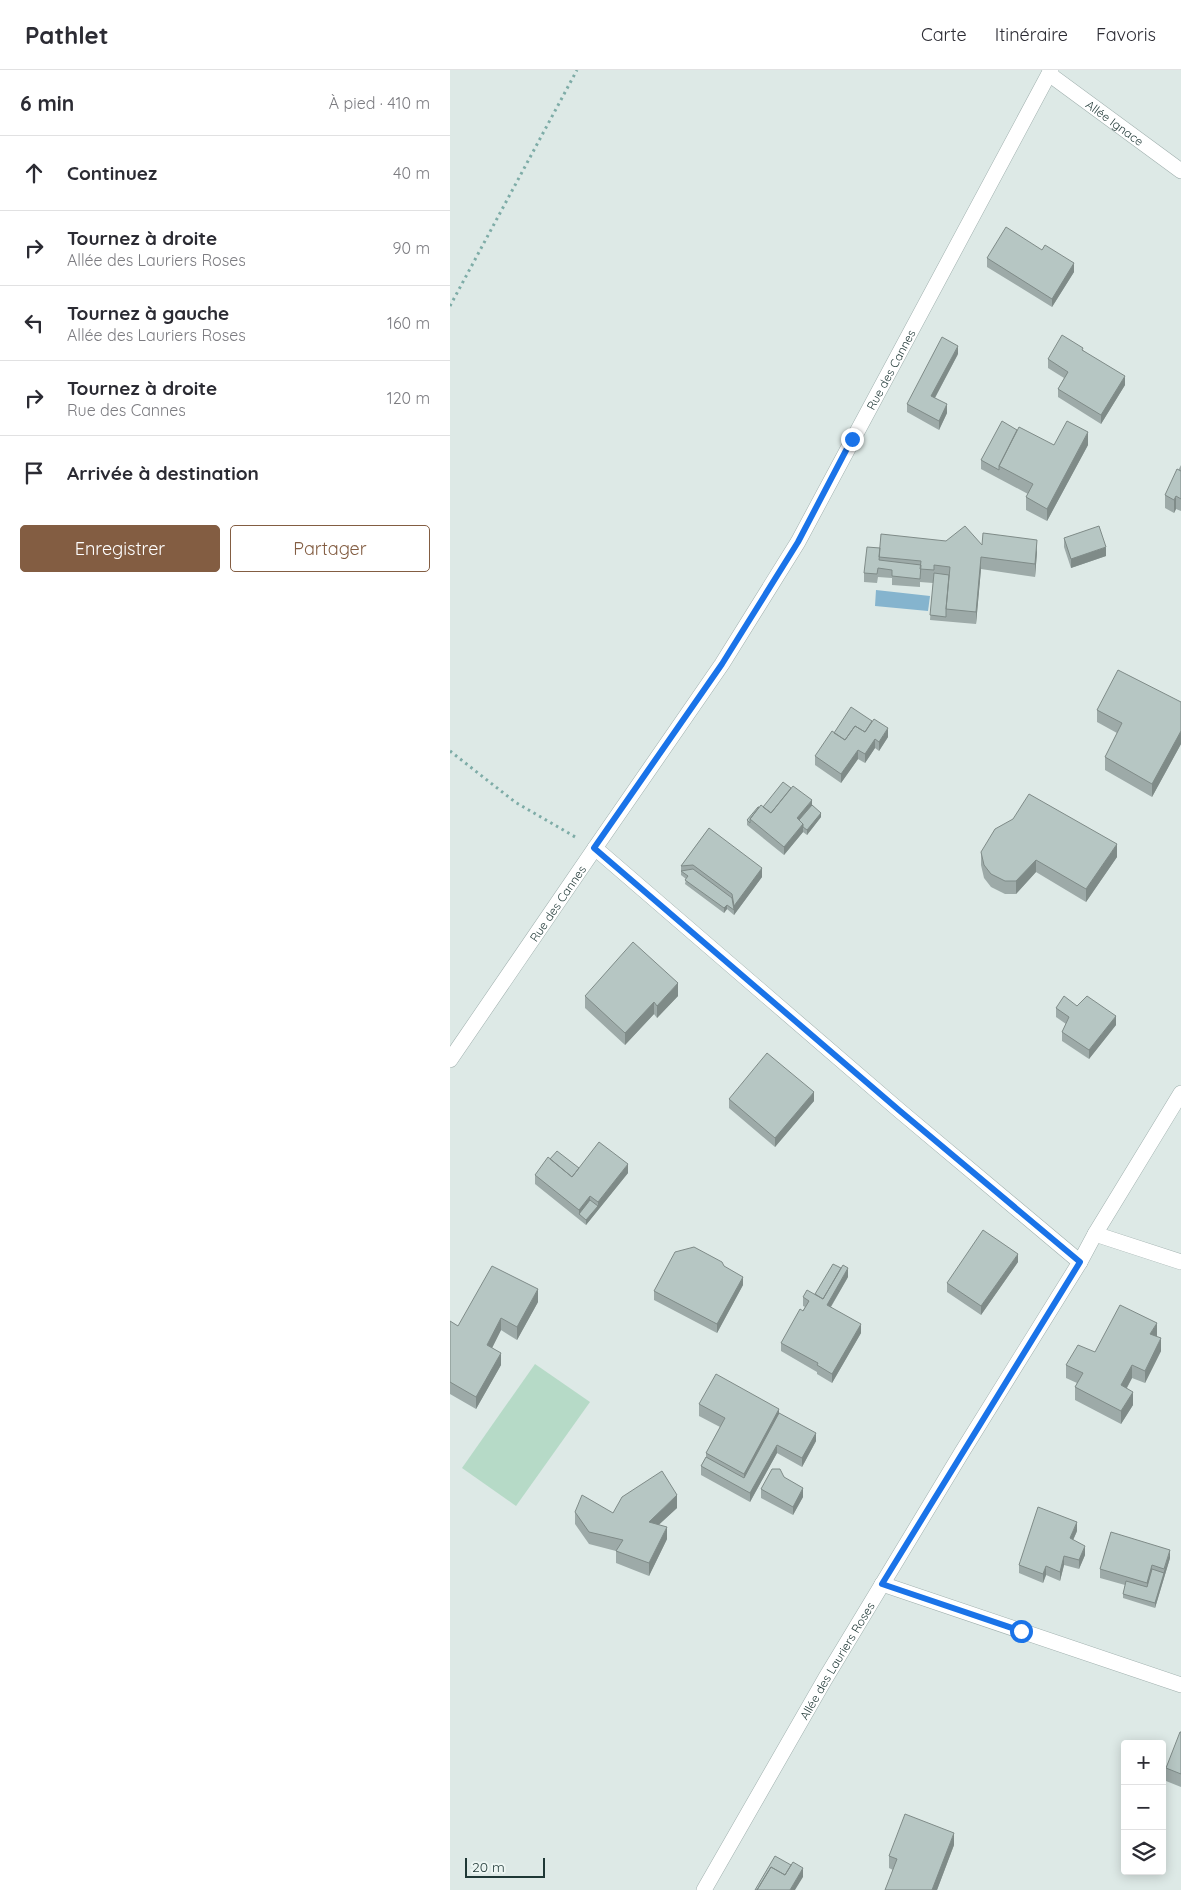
<!DOCTYPE html>
<html lang="fr">
<head>
<meta charset="utf-8">
<style>
  body { margin:0; font-family:Quicksand,sans-serif; background:#f2f2f3; color:#2b2b33 }
  .controls { position:absolute; right:15px; bottom:15px; display:grid; overflow:hidden; border-radius:5px; box-shadow:0 2px 12px #0003 }
  .controls button { width:45px; height:45px; display:grid; place-items:center; padding:0; border:0; border-bottom:1px solid #e1e1e2; background:#fff; color:#2b2b33; font:25px sans-serif }
  .scale { position:absolute; left:15px; bottom:12px; width:80px; box-sizing:border-box; padding-left:5px; border:2px solid #1f3836; border-top:0; font-size:14px; line-height:18px; white-space:nowrap; color:#1f3836; -webkit-text-stroke:4px #edf6f3; paint-order:stroke }
  .stop { position:absolute; width:15px; height:15px; margin:-11px; border:4px solid #1a73e8; border-radius:50%; background:#fff }
  .stop.end { background:#1a73e8; border-color:#fff; box-shadow:0 1px 5px #0008 }
  .list { margin:0; padding:0; list-style:none }
  h2 { display:flex; justify-content:space-between; align-items:center; height:65px; margin:0; padding:0 20px; font-size:21px }
  h2 small { font-size:16px; font-weight:400; color:#7c7c81 }
  .list li { display:grid; grid-template-columns:32px 1fr auto; gap:15px; align-items:center; box-sizing:border-box; height:75px; padding:0 20px; border-top:1px solid #e1e1e2 }
  .list b { display:block; font-size:19px; white-space:nowrap }
  .list p { margin:0; font-size:16px; white-space:nowrap; color:#7c7c81 }
  .list em { font-size:16px; font-style:normal; color:#7c7c81 }
  .actions { display:flex; gap:10px; padding:15px 20px }
  .actions a { flex:1; padding:11px 0; border:1px solid #835d42; border-radius:5px; text-align:center; font-size:18px; color:#835d42 }
  .actions .main { background:#835d42; color:#fff }
  .icon { flex:none; width:28px; height:28px; fill:none; stroke:currentColor; stroke-width:2; stroke-linecap:round; stroke-linejoin:round }
  .map { position:relative; flex:none; width:731px; height:1820px; overflow:hidden }
  header { display:flex; align-items:center; gap:30px; box-sizing:border-box; height:70px; padding:0 25px; background:#fff; border-bottom:1px solid #e1e1e2 }
  header strong { font-size:24px }
  nav { display:flex; gap:28px; margin-inline-start:auto; font-size:18px }
  main { display:flex }
  aside { flex:1; background:#fff }
  .map>svg:first-child { display:block }
</style>
</head>
<body>
<header>
<strong>Pathlet</strong>
<nav><a>Carte</a><a>Itinéraire</a><a>Favoris</a></nav>
</header>
<main>
<aside>
<h2>6 min<small>À pied · 410 m</small></h2>
<ul class="list">
<li><svg class="icon" aria-label="ahead" viewBox="0 0 24 24"><path d="M12 20V5M6 11l6-6 6 6"/></svg><div><b>Continuez</b></div><em>40 m</em></li>
<li><svg class="icon" aria-label="right" viewBox="0 0 24 24"><path d="M7 20v-9h11M14 6l5 5-5 5"/></svg><div><b>Tournez à droite</b><p>Allée des Lauriers Roses</p></div><em>90 m</em></li>
<li><svg class="icon" aria-label="left" viewBox="0 0 24 24"><path d="M17 20v-9H6M10 6l-5 5 5 5"/></svg><div><b>Tournez à gauche</b><p>Allée des Lauriers Roses</p></div><em>160 m</em></li>
<li><svg class="icon" aria-label="right" viewBox="0 0 24 24"><path d="M7 20v-9h11M14 6l5 5-5 5"/></svg><div><b>Tournez à droite</b><p>Rue des Cannes</p></div><em>120 m</em></li>
<li><svg class="icon" aria-label="arrive" viewBox="0 0 24 24"><path d="M6 21V4h12l-3 4 3 4H6"/></svg><div><b>Arrivée à destination</b></div></li>
</ul>
<div class="actions"><a class="main">Enregistrer</a><a>Partager</a></div>
</aside>
<div class="map">
<svg width="731" height="1820" viewBox="0 0 731 1820">
  <rect width="100%" height="100%" fill="#dde9e6"/>
  <!-- green -->
  <path fill="#b6dac7" d="M85,1294L140,1332L66,1436L12,1398Z"/>
  <!-- water -->
  <path fill="#85b4ce" d="M426,520L480,526L478,541L425,536Z"/>
  <g fill="none" stroke-linecap="round" stroke-linejoin="round">
    <!-- street casing -->
    <g stroke="#a0b0ae" stroke-width="16">
      <g id="street">
        <path id="s1" d="M599,4L731,101"/>
        <path d="M145,778L450,1041L630,1192"/>
        <path id="s2" d="M0,990L145,778L272,594L348,472L601,0"/>
        <path d="M645,1164L731,1192"/>
        <path d="M432,1514L731,1615"/>
        <path id="s3" d="M254,1820L375,1609L512,1382L630,1192L645,1164L731,1023"/>
      </g>
    </g>
    <!-- path -->
    <path stroke="#7eaca7" stroke-width="3" stroke-dasharray="2.5 4" stroke-linecap="butt" d="M0,236L127,0
      M0,681L65,732L127,768"/>
    <!-- street -->
    <use href="#street" stroke="#fff" stroke-width="15"/>
  </g>
  <!-- wall -->
  <path fill="#9daaa8" d="M592,180L624,202L602,237L537,197V188Z
    M633,280L675,315L651,354L608,327V319L614,308L598,298V289Z
    M508,284L485,328L497,343L489,360L457,342V334Z
    M567,360L604,375H638L597,451L576,440V427L578,424L531,399V390Z
    M731,395V441L726,439L724,443L715,438V425Z
    M614,468L656,486L621,498L614,477Z
    M532,475L587,482L585,507L531,499L526,554L480,550L483,513L470,512V517L442,515V508L428,507L427,513L414,512V503L430,478Z
    M731,632V674L702,727L655,700V687L667,663L647,652V640Z
    M384,663L438,667L429,681L425,678L415,693L408,689L391,713L365,695V686Z
    M362,735L371,747L357,765L353,762L334,785L297,755V750L309,737Z
    M259,758L312,807L284,845L277,839L274,843L235,814L236,809L231,805V796Z
    M531,782L667,787L636,832L586,802L566,824H555L541,817L534,808L531,795Z
    M135,926H228L207,948L204,944L175,975L135,938Z
    M627,936L666,955L639,989L612,971V962L616,954L606,947V938Z
    M279,1029L364,1031L325,1077L279,1038Z
    M100,1089L129,1098L178,1103L136,1155L85,1114V1105Z
    M568,1192L531,1245L497,1222V1213Z
    M274,1196L293,1215L267,1263L204,1230V1221Z
    M398,1207L381,1237L411,1263L382,1313L367,1304V1302L331,1281V1273L355,1237L353,1236V1227L365,1224Z
    M88,1232L67,1270L51,1260L42,1278L51,1295L26,1339L0,1324V1251L8,1256Z
    M706,1266L711,1281L695,1313L682,1308L677,1318L683,1335L671,1354L625,1330V1317L627,1313L616,1308V1295L645,1282L707,1266Z
    M249,1334L329,1343L366,1371L352,1397L327,1383L300,1432L251,1405V1396L256,1387V1383L270,1357L249,1346Z
    M334,1407L353,1427L343,1445L311,1428V1419Z
    M227,1438L209,1454L217,1469L199,1506L166,1493V1481L139,1474L125,1454V1442L163,1443Z
    M627,1461L623,1470L635,1485L629,1499L614,1495L610,1511L596,1505L593,1513L569,1503V1495Z
    M720,1488L705,1538L673,1528V1524L675,1515L650,1508V1499Z
    M731,1662V1717L716,1711V1698Z
    M504,1775L487,1820H435L443,1800L439,1798V1786Z"/>
  <!-- shaded-wall -->
  <path fill="#7f8b88" d="M624,193V202L602,237V229Z
    M508,276V284L481,335V326Z
    M675,306V315L651,354V345Z
    M497,334V343L489,360V351Z
    M638,362V375L597,451V439Z
    M726,426V439L724,443V430Z
    M587,470V482L585,507V494Z
    M656,477V486L621,498V489Z
    M531,487V499L526,554V542Z
    M438,658V667L429,681V672Z
    M731,661V674L702,727V714Z
    M425,669V678L415,693V684Z
    M408,680V689L391,713V704Z
    M362,730V739L349,754L347,748Z
    M371,743V747L357,765V760Z
    M353,754V762L334,785V777Z
    M667,774V787L636,832V819Z
    M586,790V802L566,824V811Z
    M312,798V807L284,845V836Z
    M277,835V839L274,843V838Z
    M228,913V926L207,948V936Z
    M204,932V944L175,975V963Z
    M666,946V955L639,989V980Z
    M364,1022V1031L325,1077V1068Z
    M178,1094V1103L136,1155V1150L148,1136V1132Z
    M140,1126V1134L129,1144V1149V1140Z
    M568,1184V1192L531,1245V1236Z
    M398,1198V1207L377,1243V1235Z
    M293,1207V1215L267,1263V1254Z
    M88,1219V1232L67,1270V1257Z
    M51,1248V1260L37,1288V1275Z
    M707,1253V1266L700,1276V1264Z
    M411,1254V1263L382,1313V1304Z
    M711,1268V1281L695,1313V1301Z
    M51,1283V1295L26,1339V1327Z
    M682,1295V1308L671,1328V1315Z
    M683,1322V1335L671,1354V1341Z
    M329,1339V1351L294,1417V1404Z
    M366,1363V1371L352,1397V1388Z
    M327,1375V1383L300,1432V1423Z
    M353,1418V1427L343,1445V1437Z
    M227,1425V1438L199,1464V1452Z
    M627,1452V1461L620,1477V1468Z
    M217,1457V1469L199,1506V1493Z
    M635,1476V1485L629,1499V1490Z
    M720,1480V1488L705,1538V1533Z
    M614,1486V1495L610,1511V1502Z
    M702,1495V1504L697,1522V1513Z
    M596,1496V1505L593,1513V1504Z
    M504,1763V1775L487,1820H482Z
    M353,1798V1807L345,1820H340Z"/>
  <!-- building -->
  <path fill="#b6c6c3" stroke="#7f8b88" d="M556,157L592,180L595,175L624,193L602,229L537,188Z
    M612,265L633,278L632,280L675,306L651,345L608,319L618,302L598,289Z
    M492,267L508,276L481,326L497,334L489,351L457,334Z
    M552,351L567,360L549,396V400L531,390Z
    M617,351L638,362L597,439L576,427L583,414L549,396L569,357L604,375Z
    M727,399L731,401V429L726,426L724,430L715,425Z
    M515,456L532,475L533,463L587,470L585,494L531,487L526,542L496,539L500,497L484,495V500L470,499L471,491L429,487L431,464L496,471Z
    M649,456L656,477L621,489L614,468Z
    M417,477L430,478L429,490L471,495L470,509L442,506V500L428,498L427,504L414,503Z
    M484,503L499,505L496,539V547L480,545Z
    M668,600L731,632V661L702,714L655,687L672,653L647,640Z
    M401,637L422,651L415,662L405,656L395,670L384,663Z
    M424,649L438,658L429,672L425,669L415,684L408,680L391,704L365,686L382,661L395,670L405,656L415,662Z
    M333,712L341,718L321,743L313,737Z
    M343,716L362,730L347,748L353,754L334,777L300,749L311,735L321,743Z
    M579,724L667,774L636,819L586,790L566,811H555L541,804L534,795L531,782L545,759L563,749Z
    M362,735L371,743L357,760L353,757V754L349,750Z
    M308,737H309L300,749V753L297,750Z
    M259,758L312,798L284,836L282,824L243,795L231,796Z
    M243,799L282,828L284,840L277,835L274,838L235,810L238,806L231,801Z
    M183,872L228,913L207,936L204,932L175,963L135,926Z
    M614,926L627,936L637,926L666,946L639,980L612,962L619,947L606,938Z
    M317,983L364,1022L325,1068L279,1029Z
    M149,1072L178,1094L148,1132L140,1126L129,1140L85,1105L98,1087L122,1107Z
    M107,1081L129,1098L122,1107L100,1089Z
    M140,1130L148,1136L136,1150L129,1144Z
    M533,1160L568,1184L531,1236L497,1213Z
    M244,1177L272,1192L274,1196L293,1207L267,1254L204,1221L225,1182Z
    M383,1194L391,1198L373,1229L365,1224Z
    M393,1195L398,1198L377,1235L411,1254L382,1304L367,1295L368,1293L331,1273L350,1239L353,1241L359,1231L353,1227L357,1220L373,1229Z
    M42,1196L88,1219L67,1257L51,1248L37,1275L51,1283L26,1327L0,1312V1251L8,1256Z
    M670,1235L707,1253L700,1264L711,1268L695,1301L682,1295L671,1315L683,1322L671,1341L625,1317L633,1303L616,1295L628,1275L645,1282Z
    M266,1304L329,1339L294,1404L256,1383L275,1348L249,1334Z
    M329,1343L366,1363L352,1388L327,1375L300,1423L251,1396L256,1387L294,1408Z
    M322,1399H330L334,1407L353,1418L343,1437L311,1419Z
    M212,1401L227,1425L199,1452L217,1457L199,1493L166,1481L173,1470L139,1462L125,1442L132,1425L163,1443L172,1427Z
    M588,1437L627,1452L620,1468L635,1476L629,1490L614,1486L610,1502L596,1496L593,1504L569,1495Z
    M661,1462L720,1480L714,1499L702,1495L697,1513L650,1499Z
    M702,1499L714,1503L705,1533L673,1524L676,1511L697,1517Z
    M730,1662H731V1704L716,1698Z
    M455,1744L504,1763L482,1820H435L447,1789L439,1786Z
    M325,1786L341,1795L335,1805L321,1797L307,1820H305Z
    M343,1792L353,1798L340,1820H307L321,1797L335,1805Z"/>
  <g fill="none" stroke-linecap="round" stroke-linejoin="round">
    <!-- route -->
    <path stroke="#1a73e8" stroke-width="6" d="M402,369L348,472L272,594L144,778L450,1041L630,1192L432,1514L571,1561"/>
  </g>
  <g text-anchor="middle" dominant-baseline="central" stroke-width="5" stroke-linejoin="round" paint-order="stroke">
    <!-- street labels -->
    <g font-size="12" fill="#1f3836" stroke="#edf6f3">
      <text stroke="none"><textPath href="#s1" startOffset="82">Allée Ignace</textPath></text>
      <text stroke="none"><textPath href="#s2" startOffset="820">Rue des Cannes</textPath></text>
      <text stroke="none"><textPath href="#s2" startOffset="190">Rue des Cannes</textPath></text>
      <text stroke="none"><textPath href="#s3" startOffset="265">Allée des Lauriers Roses</textPath></text>
    </g>
  </g>
</svg>
<div class="controls">
<button>+</button>
<button>−</button>
<button><svg class="icon" aria-label="layers" viewBox="0 0 24 24"><path d="M12 4l9 5-9 5-9-5zM3 14l9 5 9-5"/></svg></button>
</div>
<div class="scale">20 m</div>
<div class="stop" style="left:571px;top:1561px"></div>
<div class="stop end" style="left:402px;top:369px"></div>
</div>
</main>
</body>
</html>
